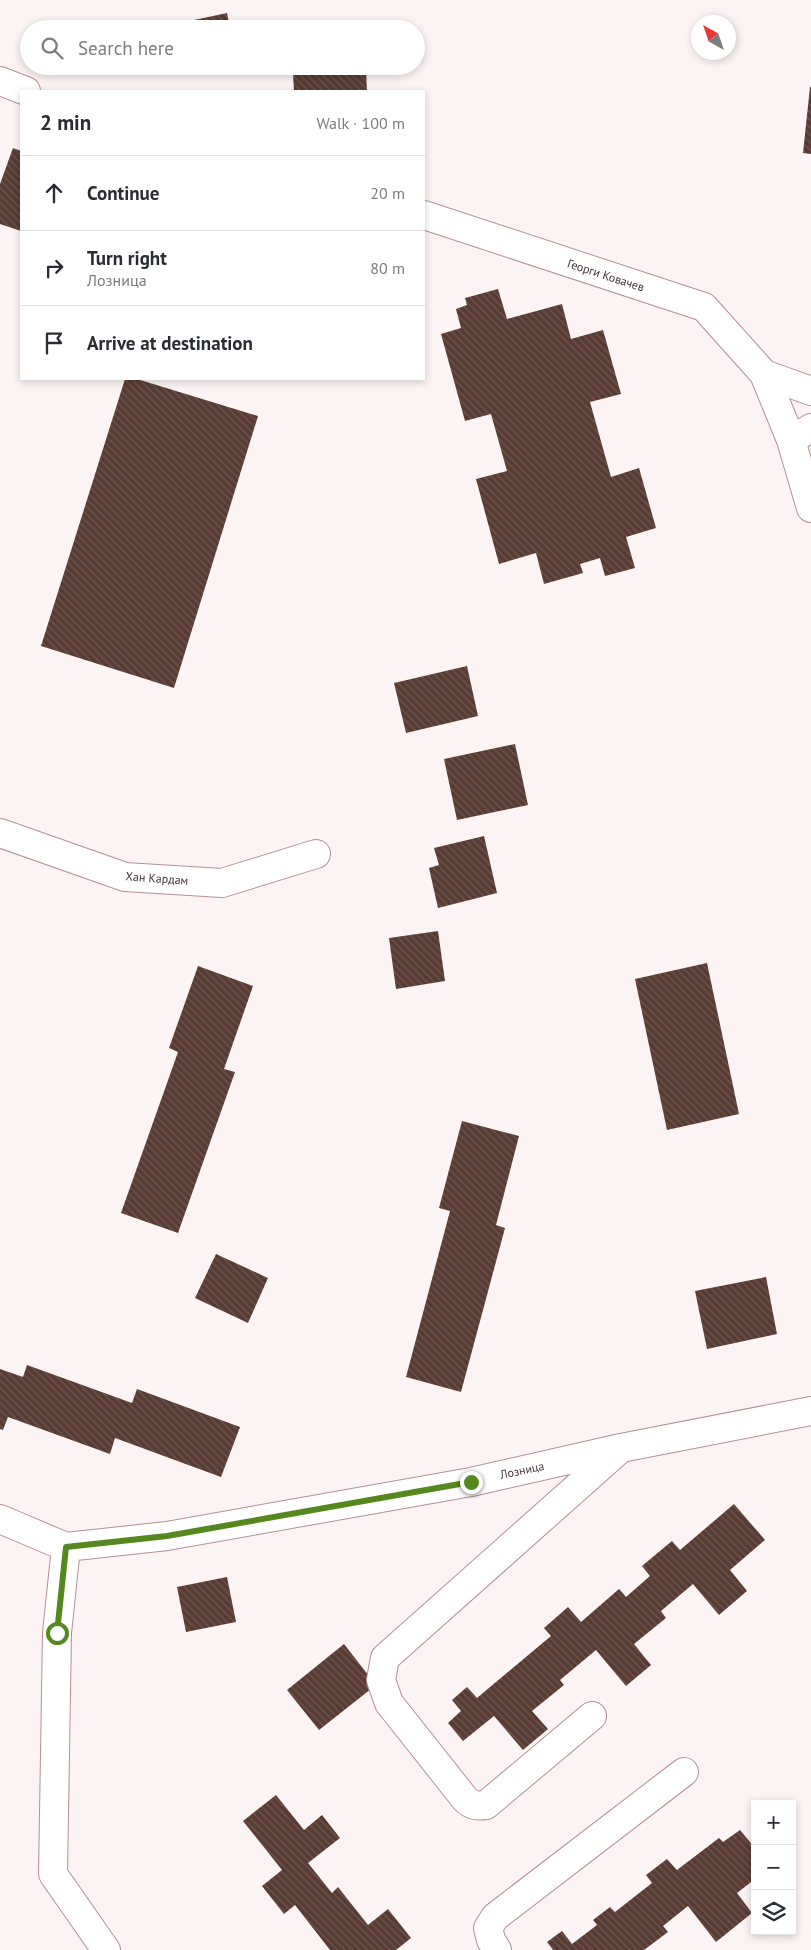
<!DOCTYPE html>
<html lang="en">
<head>
<meta charset="utf-8">
<style>
  body { margin:0; font-family:"PT Sans",sans-serif; background:#f2f2f3; color:#2b2b33 }
  .controls { position:absolute; right:15px; bottom:15px; display:grid; overflow:hidden; border-radius:0px; box-shadow:0 2px 8px #0003 }
  .controls button { width:45px; height:45px; display:grid; place-items:center; padding:0; border:0; border-bottom:1px solid #e1e1e2; background:#fff; color:#2b2b33; font:25px sans-serif }
  .compass { position:absolute; left:691px; top:15px; width:45px; height:45px; border-radius:50%; background:#fff; box-shadow:0 2px 8px #0003; rotate:320deg }
  .stop { position:absolute; width:15px; height:15px; margin:-11px; border:4px solid #558920; border-radius:50%; background:#fff }
  .stop.end { background:#558920; border-color:#fff; box-shadow:0 1px 5px #0008 }
  .list { margin:0; padding:0; list-style:none }
  h2 { display:flex; justify-content:space-between; align-items:center; height:65px; margin:0; padding:0 20px; font-size:21px }
  h2 small { font-size:16px; font-weight:400; color:#7c7c81 }
  .list li { display:grid; grid-template-columns:32px 1fr auto; gap:15px; align-items:center; box-sizing:border-box; height:75px; padding:0 20px; border-top:1px solid #e1e1e2 }
  .list b { display:block; font-size:19px; white-space:nowrap }
  .list p { margin:0; font-size:16px; white-space:nowrap; color:#7c7c81 }
  .list em { font-size:16px; font-style:normal; color:#7c7c81 }
  .icon { flex:none; width:28px; height:28px; fill:none; stroke:currentColor; stroke-width:2; stroke-linecap:round; stroke-linejoin:round }
  .map { position:relative; flex:none; width:811px; height:1950px; overflow:hidden }
  .search { position:absolute; background:#fff; box-shadow:0 2px 8px #0003; left:20px; top:20px; width:405px; height:55px; display:flex; align-items:center; gap:12px; box-sizing:border-box; padding:0 18px; border-radius:28px; color:#7c7c81; font-size:19px }
  .panel { position:absolute; background:#fff; box-shadow:0 2px 8px #0003; left:20px; top:90px; width:405px; height:290px; border-radius:0px }
  .map>svg:first-child { display:block }
</style>
</head>
<body>
<div class="map">
<svg width="811" height="1950" viewBox="0 0 811 1950">
  <defs>
    <pattern id="building-back-hatch" width="6" height="6" patternUnits="userSpaceOnUse" patternTransform="scale(1.25)"><rect width="6" height="6" fill="#583b32"/><path d="M-1 5l2 2M0 0l6 6M5-1l2 2" fill="none" stroke="#6e564f"/></pattern>
  </defs>
  <rect width="100%" height="100%" fill="#fcf4f4"/>
  <!-- building -->
  <path fill="url(#building-back-hatch)" d="M227,13L230,29H181L180,23Z
    M366,70L367,91H294L293,74Z
    M810,87H811V154L803,153Z
    M13,148L21,151V231L0,224V184Z
    M498,289L507,319L562,304L571,339L603,330L621,394L590,402L611,477L639,468L656,528L626,537L635,568L605,576L600,558L580,564L583,573L544,584L536,553L499,564L476,479L507,471L491,414L465,421L441,334L461,328L456,309L467,305L465,298Z
    M125,379H137L258,416L174,688L41,646Z
    M467,666L478,716L406,733L394,683Z
    M515,744L528,805L457,820L444,759Z
    M484,836L497,893L438,908L429,868L439,865L434,848Z
    M438,931L445,981L396,989L389,938Z
    M707,963L739,1114L667,1130L635,979Z
    M198,966L253,986L224,1069L235,1072L178,1233L121,1213L178,1052L169,1048Z
    M462,1121L519,1136L496,1225L505,1228L461,1392L406,1377L450,1211L439,1208Z
    M216,1254L268,1278L248,1323L195,1298Z
    M766,1277L777,1334L707,1349L695,1291Z
    M27,1365L132,1403L137,1389L240,1427L221,1477L115,1438L110,1454L8,1417L3,1430L0,1429V1369L23,1377Z
    M734,1504L765,1540L730,1570L747,1591L719,1615L693,1584L661,1611L666,1618L634,1644L651,1665L626,1686L596,1650L560,1680L564,1685L532,1711L548,1729L523,1750L494,1716L463,1741L448,1723L461,1711L452,1700L467,1687L477,1698L551,1636L544,1628L568,1607L581,1622L619,1589L626,1597L650,1576L642,1566L672,1541L680,1550Z
    M227,1577L236,1622L186,1632L177,1587Z
    M344,1644L376,1685L319,1730L287,1690Z
    M276,1795L304,1830L322,1815L340,1838L308,1863L332,1893L338,1887L368,1925L388,1909L411,1938L396,1950H330L295,1905L284,1914L262,1886L282,1870L243,1821Z
    M740,1830L755,1848V1879L737,1893L752,1913L716,1942L688,1906L663,1926L668,1932L644,1950H553L547,1942L562,1931L572,1944L597,1925L593,1920L610,1907L615,1912L652,1883L646,1875L667,1859L677,1870L719,1838L723,1842Z"/>
  <g fill="none" stroke-linecap="round" stroke-linejoin="round">
    <!-- street casing -->
    <g stroke="#b58f92" stroke-width="30">
      <path id="street" d="M0,81L26,91
        M424,215L704,307L764,374L791,440L811,508
        M764,374L811,391
        M791,440L811,428
        M0,833L125,877L222,883L316,854
        M0,1519L66,1547L167,1536L471,1482L621,1448L811,1411
        M66,1547L57,1633L53,1874L106,1950
        M592,1716L486,1805C477,1806 472,1806 465,1799L389,1703L381,1680L385,1658L620,1449
        M497,1950L491,1940L488,1928L495,1917L684,1772"/>
    </g>
    <!-- street -->
    <use href="#street" stroke="#fff" stroke-width="28"/>
  </g>
  <g fill="none" stroke-linecap="round" stroke-linejoin="round">
    <!-- route -->
    <path stroke="#558920" stroke-width="6" d="M57,1633L66,1547L167,1536L471,1482"/>
  </g>
  <g text-anchor="middle" dominant-baseline="central" stroke-width="5" stroke-linejoin="round" paint-order="stroke">
    <!-- street labels -->
    <g font-size="12" fill="#453536" stroke="#fff">
      <text transform="translate(606 275) rotate(18)">Георги Ковачев</text>
      <text transform="translate(157 878) rotate(4)">Хан Кардам</text>
      <text transform="translate(522 1470) rotate(-12)">Лозница</text>
    </g>
  </g>
</svg>
<div class="controls">
<button>+</button>
<button>−</button>
<button><svg class="icon" aria-label="layers" viewBox="0 0 24 24"><path d="M12 4l9 5-9 5-9-5zM3 14l9 5 9-5"/></svg></button>
</div>
<svg class="compass" viewBox="-18 -18 36 36"><path d="M0-13l5 13h-10z" fill="#e53935"/><path d="M0 13l5-13h-10z" fill="#7c7c81"/></svg>
<div class="stop" style="left:57px;top:1633px"></div>
<div class="stop end" style="left:471px;top:1482px"></div>
<div class="search"><svg class="icon" aria-label="search" viewBox="0 0 24 24"><circle cx="10" cy="10" r="6"/><path d="M15 15l6 6"/></svg>Search here</div>
<section class="panel">
<h2>2 min<small>Walk · 100 m</small></h2>
<ul class="list">
<li><svg class="icon" aria-label="ahead" viewBox="0 0 24 24"><path d="M12 20V5M6 11l6-6 6 6"/></svg><div><b>Continue</b></div><em>20 m</em></li>
<li><svg class="icon" aria-label="right" viewBox="0 0 24 24"><path d="M7 20v-9h11M14 6l5 5-5 5"/></svg><div><b>Turn right</b><p>Лозница</p></div><em>80 m</em></li>
<li><svg class="icon" aria-label="arrive" viewBox="0 0 24 24"><path d="M6 21V4h12l-3 4 3 4H6"/></svg><div><b>Arrive at destination</b></div></li>
</ul>
</section>
</div>
</body>
</html>
